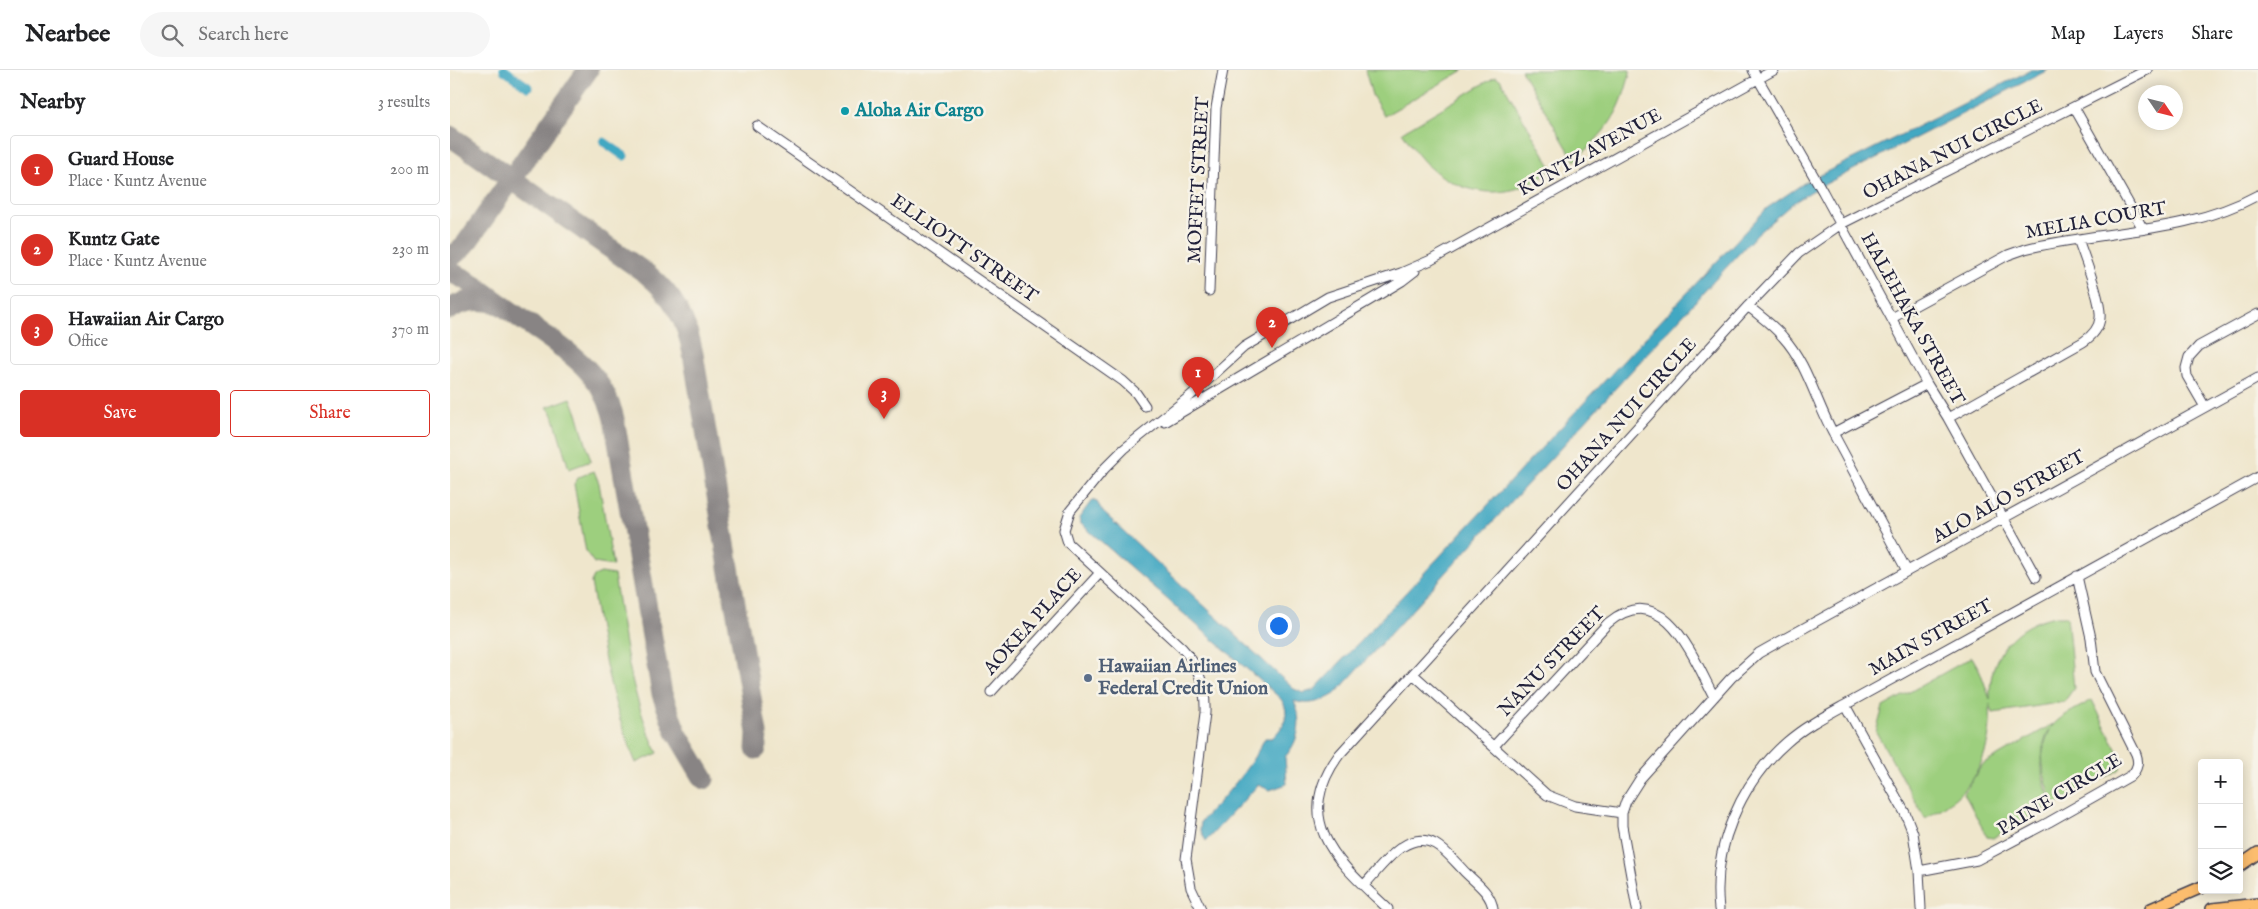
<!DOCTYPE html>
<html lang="en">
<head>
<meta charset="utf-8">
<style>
  body { margin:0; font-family:"IM FELL English",serif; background:#f6f6f6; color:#202124 }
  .controls { position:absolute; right:15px; bottom:15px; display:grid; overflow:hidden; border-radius:5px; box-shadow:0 2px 12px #0003 }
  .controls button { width:45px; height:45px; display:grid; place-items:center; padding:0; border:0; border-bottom:1px solid #e0e0e0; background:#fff; color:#202124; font:25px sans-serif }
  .compass { position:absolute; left:1688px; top:15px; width:45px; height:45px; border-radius:50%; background:#fff; box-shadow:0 2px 12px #0003; rotate:125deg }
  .you { position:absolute; left:828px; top:555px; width:18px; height:18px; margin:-12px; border:4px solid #fff; border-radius:50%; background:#1a73e8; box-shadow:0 0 0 8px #1a73e833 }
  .badge { display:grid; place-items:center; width:32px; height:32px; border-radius:50%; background:#d93025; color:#fff; font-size:16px; font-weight:700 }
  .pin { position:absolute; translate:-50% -41px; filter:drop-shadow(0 1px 2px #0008) }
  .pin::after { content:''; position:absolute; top:26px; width:18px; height:15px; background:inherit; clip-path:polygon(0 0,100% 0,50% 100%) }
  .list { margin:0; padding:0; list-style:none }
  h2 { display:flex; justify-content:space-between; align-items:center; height:65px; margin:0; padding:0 20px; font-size:21px }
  h2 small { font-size:16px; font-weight:400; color:#757577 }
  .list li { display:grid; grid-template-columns:32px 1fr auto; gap:15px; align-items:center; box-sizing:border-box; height:70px; margin:0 10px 10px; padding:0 10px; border:1px solid #e0e0e0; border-radius:5px }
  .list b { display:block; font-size:19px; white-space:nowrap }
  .list p { margin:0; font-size:16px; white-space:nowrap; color:#757577 }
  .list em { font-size:16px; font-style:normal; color:#757577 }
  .actions { display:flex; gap:10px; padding:15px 20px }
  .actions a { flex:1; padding:11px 0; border:1px solid #d93025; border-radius:5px; text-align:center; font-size:18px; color:#d93025 }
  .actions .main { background:#d93025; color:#fff }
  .icon { flex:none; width:28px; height:28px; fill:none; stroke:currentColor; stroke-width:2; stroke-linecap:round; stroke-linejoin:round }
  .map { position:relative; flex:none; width:1808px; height:839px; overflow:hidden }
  header { display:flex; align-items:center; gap:30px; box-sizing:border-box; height:70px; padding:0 25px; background:#fff; border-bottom:1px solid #e0e0e0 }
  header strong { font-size:24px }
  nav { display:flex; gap:28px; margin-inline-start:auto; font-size:18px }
  .search { width:350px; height:45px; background:#f6f6f6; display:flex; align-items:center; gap:12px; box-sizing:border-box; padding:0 18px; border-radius:28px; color:#757577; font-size:19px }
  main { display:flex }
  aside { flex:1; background:#fff }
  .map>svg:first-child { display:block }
</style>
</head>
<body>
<header>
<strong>Nearbee</strong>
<div class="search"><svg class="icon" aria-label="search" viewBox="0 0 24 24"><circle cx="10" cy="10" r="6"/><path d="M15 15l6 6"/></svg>Search here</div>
<nav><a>Map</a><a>Layers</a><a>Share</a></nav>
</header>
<main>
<aside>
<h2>Nearby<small>3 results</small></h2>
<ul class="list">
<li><span class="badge">1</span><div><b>Guard House</b><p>Place · Kuntz Avenue</p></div><em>200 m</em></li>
<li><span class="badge">2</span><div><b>Kuntz Gate</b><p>Place · Kuntz Avenue</p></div><em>230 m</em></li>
<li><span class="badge">3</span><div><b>Hawaiian Air Cargo</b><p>Office</p></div><em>370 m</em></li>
</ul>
<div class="actions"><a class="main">Save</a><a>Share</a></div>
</aside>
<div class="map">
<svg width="1808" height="839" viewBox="0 0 1808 839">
  <rect width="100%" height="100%" fill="#f7f3e8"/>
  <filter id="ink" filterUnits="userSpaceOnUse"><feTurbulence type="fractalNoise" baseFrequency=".02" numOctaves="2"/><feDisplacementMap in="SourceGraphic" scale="10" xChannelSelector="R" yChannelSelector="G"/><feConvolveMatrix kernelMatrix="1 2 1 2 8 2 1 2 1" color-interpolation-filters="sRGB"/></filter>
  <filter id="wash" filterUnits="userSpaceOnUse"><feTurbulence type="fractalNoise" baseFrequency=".0096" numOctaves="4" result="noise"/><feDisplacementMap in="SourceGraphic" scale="20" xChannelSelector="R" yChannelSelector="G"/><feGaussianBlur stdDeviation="1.12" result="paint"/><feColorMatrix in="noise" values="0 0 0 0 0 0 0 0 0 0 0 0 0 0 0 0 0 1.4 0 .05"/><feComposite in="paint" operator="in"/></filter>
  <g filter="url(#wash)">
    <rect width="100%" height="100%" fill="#efe6cc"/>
    <!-- green -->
    <path fill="#9dcf7e" stroke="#60785c" d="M915,0H1014L934,46L922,25Z
      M1071,0H1180V3C1169,48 1157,59 1125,91Z
      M1045,7L1050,9L1102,98C1068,131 1017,129 981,98C969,88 961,75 952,62Z
      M121,328L128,346L141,391L119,399L103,345L97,337Z
      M144,401L149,413L163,496L144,493L136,482L124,414L129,407Z
      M151,503L164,505C174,566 180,628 208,683L186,693C160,631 152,577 141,512L144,506Z
      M1606,546H1617L1624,618L1614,632L1543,643L1540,634C1543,687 1523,724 1475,748L1426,662L1433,637L1522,587L1530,601L1540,629C1538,586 1563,554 1606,546Z
      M1642,630L1671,689L1670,699L1606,735C1593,714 1584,673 1605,653C1614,644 1631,637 1642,630Z
      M1603,654C1588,681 1588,708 1604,735L1543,768L1537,767L1514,723L1532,695Z"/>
    <!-- water -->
    <path fill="#42a8c2" stroke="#32657e" d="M1581,0H1598L1362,121L1343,133L1308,163L885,624C872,632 858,636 844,631C853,652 849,671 835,687L837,714L820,720L808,715L756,771L750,759L751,751C776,725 799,700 815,668H822C834,657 842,643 830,628L630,453L629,448L642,430L647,432L653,442L844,619L854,623L864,620L1317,138L1354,113Z"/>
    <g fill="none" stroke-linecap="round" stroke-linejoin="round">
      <!-- canal -->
      <path stroke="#42a8c2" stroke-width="9" d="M54,0L78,17
        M154,72L174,86"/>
      <!-- taxiway -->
      <path stroke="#888484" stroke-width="21" d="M0,66L197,204C224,226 237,251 243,284L307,663L306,679
        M0,188L15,175L138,0
        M0,202L15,209C37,224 58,240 80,255C117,281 153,302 164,349L212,624L226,662L254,709
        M0,239C16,229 32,228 49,234"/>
    </g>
  </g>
  <g filter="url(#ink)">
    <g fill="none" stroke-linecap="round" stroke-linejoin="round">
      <!-- minor casing -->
      <g stroke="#413f51" stroke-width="11">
        <path id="minor" d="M1303,0L1373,122L1477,314L1498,348L1586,507
          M1624,37L1693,159
          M307,56L673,311L686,323L695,336
          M759,221L766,38L773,0
          M1298,236C1310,246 1323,255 1333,267C1357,293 1366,332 1383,363
          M1442,248L1558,185L1575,179C1652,160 1737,164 1808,125
          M1755,337L1737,306L1736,298L1739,287L1749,276L1808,244
          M1498,348L1633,272C1642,266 1649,259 1650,248C1652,231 1634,187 1628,169
          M715,352L952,211L965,201
          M1457,501L1383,363L1477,314
          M963,604L1097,725L1125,736L1172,743
          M541,622L649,504
          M1395,635L1455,743L1463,763L1469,801L1471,839
          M1044,676L1158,553C1214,507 1244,589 1264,627
          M1469,801L1527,790L1599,752L1682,705C1688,698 1689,692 1686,684L1645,602L1641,568L1627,506
          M914,815C931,798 956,758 985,774C996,780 1006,793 1016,803C1026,813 1041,823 1043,839
          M751,839L741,818L736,789L755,643C756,618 750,597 732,578L618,473L614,460L620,441L655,398L674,379L739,327L794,277L878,227L951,203L981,190L1324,0
          M938,839C891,794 839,754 889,685L1298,236L1349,183L1391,154L1697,0
          M1187,839L1172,756V743L1176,731L1190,709L1281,608L1309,583L1325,574L1808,308
          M1269,839C1262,778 1291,712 1337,672C1354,657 1375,646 1395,635L1808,407"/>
      </g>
      <!-- major casing -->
      <g stroke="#413f51" stroke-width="14">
        <path id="major" d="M1789,796L1808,783
          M1701,839L1752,817
          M1762,839L1808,834"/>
      </g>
      <!-- highway casing -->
      <g stroke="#413f51" stroke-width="15">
        <path id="highway" d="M1806,839L1808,838"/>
      </g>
      <!-- minor -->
      <use href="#minor" stroke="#fff" stroke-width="9"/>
      <!-- major -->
      <use href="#major" stroke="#fcbd6e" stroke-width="11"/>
      <!-- highway -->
      <use href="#highway" stroke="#fcbd6e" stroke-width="12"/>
    </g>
  </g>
  <!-- markers -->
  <circle fill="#0f9aa8" stroke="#f7f3e8" stroke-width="2" cx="395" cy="41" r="5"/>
  <circle fill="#5c6f8a" stroke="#f7f3e8" stroke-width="2" cx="638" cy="608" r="5"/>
  <g text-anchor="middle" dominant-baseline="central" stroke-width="5" stroke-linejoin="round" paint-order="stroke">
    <!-- culture labels -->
    <g font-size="19" font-weight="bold" fill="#0d838f" stroke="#f7f3e8" text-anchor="start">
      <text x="405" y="41">Aloha Air Cargo</text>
    </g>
    <!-- street labels -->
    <g font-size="19" fill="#22223b" stroke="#f7f3e8">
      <text transform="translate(1503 80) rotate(-27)">OHANA NUI CIRCLE</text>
      <text transform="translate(1140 83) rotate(-29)">KUNTZ AVENUE</text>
      <text transform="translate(749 110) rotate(-87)">MOFFET STREET</text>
      <text transform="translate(1646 151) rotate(-10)">MELIA COURT</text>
      <text transform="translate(514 179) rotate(35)">ELLIOTT STREET</text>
      <text transform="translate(1462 249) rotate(61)">HALEHAKA STREET</text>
      <text transform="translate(1177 345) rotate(-48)">OHANA NUI CIRCLE</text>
      <text transform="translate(1559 427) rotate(-29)">ALO ALO STREET</text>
      <text transform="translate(583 552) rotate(-48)">AOKEA PLACE</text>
      <text transform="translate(1481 568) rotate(-29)">MAIN STREET</text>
      <text transform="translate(1102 592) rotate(-46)">NANU STREET</text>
      <text transform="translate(1610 725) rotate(-31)">PAINE CIRCLE</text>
    </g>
    <!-- service labels -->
    <g font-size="19" font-weight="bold" fill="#4e5e75" stroke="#f7f3e8" text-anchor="start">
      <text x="648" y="597">Hawaiian Airlines<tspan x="648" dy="22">Federal Credit Union</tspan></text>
    </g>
  </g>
</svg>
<div class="controls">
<button>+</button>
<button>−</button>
<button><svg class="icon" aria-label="layers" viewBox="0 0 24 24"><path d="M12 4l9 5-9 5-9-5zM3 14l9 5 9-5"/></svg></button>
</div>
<svg class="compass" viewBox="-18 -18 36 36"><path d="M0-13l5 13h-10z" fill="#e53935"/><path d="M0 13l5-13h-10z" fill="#757577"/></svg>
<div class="you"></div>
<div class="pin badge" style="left:748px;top:328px">1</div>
<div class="pin badge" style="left:822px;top:278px">2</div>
<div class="pin badge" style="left:434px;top:349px">3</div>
</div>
</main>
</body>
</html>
